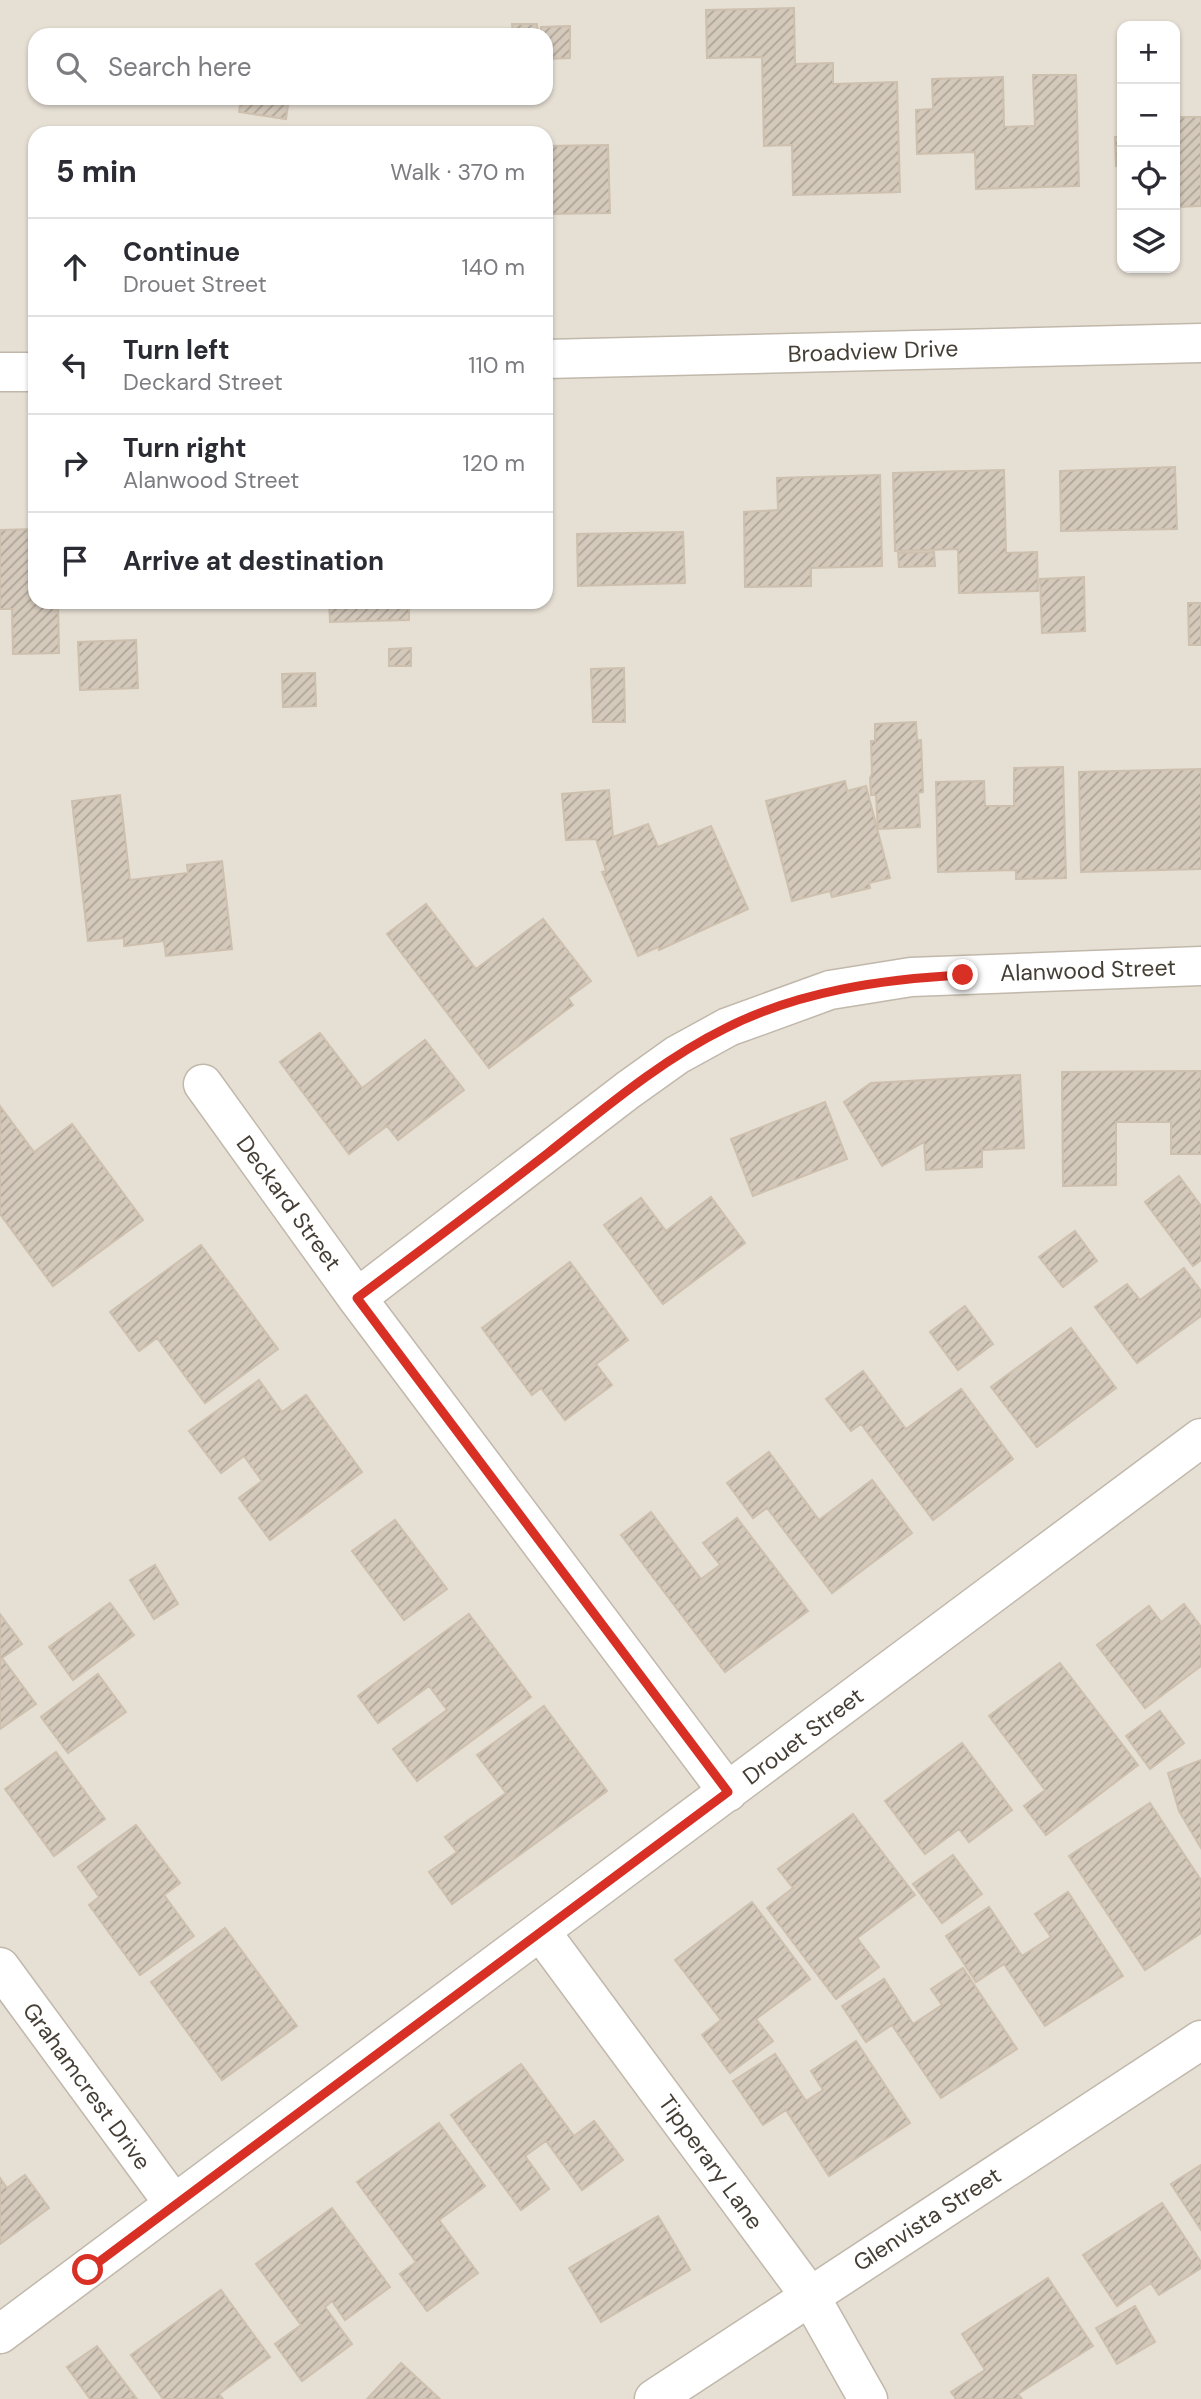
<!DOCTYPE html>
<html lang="en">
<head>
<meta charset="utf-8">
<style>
  body { margin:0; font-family:"DM Sans",sans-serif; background:#f2f2f3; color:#2b2b33 }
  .controls { position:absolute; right:21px; top:21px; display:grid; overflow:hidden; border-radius:14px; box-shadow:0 2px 5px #0004 }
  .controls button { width:63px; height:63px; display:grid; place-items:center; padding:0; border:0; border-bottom:2px solid #e1e1e2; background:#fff; color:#2b2b33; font:35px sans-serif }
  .stop { position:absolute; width:21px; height:21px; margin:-16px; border:5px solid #d93025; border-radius:50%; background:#fff }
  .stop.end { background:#d93025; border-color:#fff; box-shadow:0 2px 7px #0008 }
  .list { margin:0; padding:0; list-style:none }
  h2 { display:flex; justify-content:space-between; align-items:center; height:91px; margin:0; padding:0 28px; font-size:30px }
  h2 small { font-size:23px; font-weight:400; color:#7c7c81 }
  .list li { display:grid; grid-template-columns:46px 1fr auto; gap:21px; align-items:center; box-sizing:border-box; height:98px; padding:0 28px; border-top:2px solid #e1e1e2 }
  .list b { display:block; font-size:26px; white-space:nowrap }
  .list p { margin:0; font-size:23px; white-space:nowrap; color:#7c7c81 }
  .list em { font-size:23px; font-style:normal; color:#7c7c81 }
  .icon { flex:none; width:38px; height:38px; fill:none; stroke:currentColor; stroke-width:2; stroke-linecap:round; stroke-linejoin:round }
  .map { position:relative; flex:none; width:1201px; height:2399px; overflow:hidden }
  .search { position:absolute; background:#fff; box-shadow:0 2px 5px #0004; left:28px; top:28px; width:525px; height:77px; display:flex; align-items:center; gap:18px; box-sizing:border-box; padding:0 24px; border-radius:21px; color:#7c7c81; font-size:26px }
  .panel { position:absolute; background:#fff; box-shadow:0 2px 5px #0004; left:28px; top:126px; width:525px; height:483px; border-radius:21px }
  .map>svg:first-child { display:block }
</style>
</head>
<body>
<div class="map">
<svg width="1201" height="2399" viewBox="0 0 1201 2399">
  <defs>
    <pattern id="building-hatch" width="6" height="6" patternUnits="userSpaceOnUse" patternTransform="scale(1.75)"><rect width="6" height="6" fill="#d4c9bb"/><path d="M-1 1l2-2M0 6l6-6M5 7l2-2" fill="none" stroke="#aea599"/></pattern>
  </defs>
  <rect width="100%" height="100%" fill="#f2eee5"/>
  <!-- residential -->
  <path fill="#e6dfd4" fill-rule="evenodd" d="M0,0H1201V2399H0ZM1122,26H1175V268H1122ZM35,35H546V98H35ZM35,133H546V602H35Z"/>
  <!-- building -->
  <path fill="url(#building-hatch)" stroke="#cec0ae" stroke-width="2" d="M794,8L795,64L833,63V84L897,82L900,192L793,195L792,145L764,146L762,57L707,58L706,10Z
    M512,24H537L538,35H513Z
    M570,26V58L546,59V35H541V27Z
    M1033,75H1076L1079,186L976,189L975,152L917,154L916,110L933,109L932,79L1003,77L1004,127L1035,126Z
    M241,98H289L286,119L239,112Z
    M1175,117H1201V206L1175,207Z
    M1115,137H1122V165L1116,166Z
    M608,145L610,213L546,214V146Z
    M1175,467L1177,529L1061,531L1060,471Z
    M1004,470L1006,553L1037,552L1038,591L959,593L958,549L895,551L893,473Z
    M880,475L882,566L811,568V586L745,587L744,512L778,510L777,478Z
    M35,529V602H58L59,653L13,654L12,609H0V530Z
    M683,532L685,583L578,586L577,534Z
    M934,552L935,566L899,567L898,553Z
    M1084,577L1085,631L1042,633L1040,579Z
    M329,602H409V620L330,622Z
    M1188,603H1201V645H1189Z
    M136,640L138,688L80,690L78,642Z
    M411,648V666H389V649Z
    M624,668L625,722H593L591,669Z
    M315,673L316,706L283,707L282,674Z
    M916,722L917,740H921L923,792L918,793L920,827L878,829L876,795H871L870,778L872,774L871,741H875V724Z
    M1063,767L1066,878L1016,879V870L938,872L936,782L984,781L985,806H1014V768Z
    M1201,769V869L1081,872L1079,772Z
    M845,781L847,791L866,786L890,878L869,883L870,888L832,897L830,891L792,901L766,801Z
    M609,790L613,837L648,824L658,847L711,826L748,909L659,950L658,947L638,956L602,872L606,871L596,839L566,840L562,794Z
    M120,795L130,880L188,873L187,865L222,861L232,949L166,956L164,941L124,946V938L88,941L72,801Z
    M426,904L476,969L543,919L591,981L568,998L573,1005L489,1068L387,934Z
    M320,1033L362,1088L425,1040L464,1090L398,1140L387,1126L349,1154L280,1062Z
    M1201,1071V1154H1171V1122H1116V1185L1063,1186L1062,1072Z
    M1020,1075L1024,1148L982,1150V1167L926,1170L924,1142L882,1166L844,1102L871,1083Z
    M825,1102L847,1159L753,1196L731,1139Z
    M0,1106L34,1152L72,1124L143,1220L53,1286L0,1214Z
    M1179,1176L1201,1206V1260L1193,1266L1145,1202Z
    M711,1197L745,1243L663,1304L604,1225L641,1198L666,1231Z
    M1075,1231L1097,1261L1063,1287L1039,1257Z
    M201,1245L278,1349L205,1403L157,1338L139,1351L110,1312Z
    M570,1262L628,1340L596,1364L612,1385L565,1420L541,1388L532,1395L482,1328Z
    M1184,1268L1201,1291V1316L1137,1363L1095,1307L1127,1284L1140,1300Z
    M965,1306L993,1344L958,1370L930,1332Z
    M1071,1328L1116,1388L1037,1447L991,1387Z
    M863,1371L906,1429L961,1389L1013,1459L933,1520L861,1424L851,1431L826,1399Z
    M259,1380L282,1412L306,1395L362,1472L270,1540L239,1498L262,1481L244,1456L221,1473L189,1431Z
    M769,1452L819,1520L872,1480L912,1533L832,1593L767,1508L753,1518L727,1483Z
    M651,1512L701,1579L720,1565L703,1543L737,1518L808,1611L725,1672L621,1535Z
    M395,1520L447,1589L404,1620L352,1551Z
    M155,1565L178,1604L154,1619L130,1580Z
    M110,1603L134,1635L73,1680L49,1647Z
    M1184,1604L1201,1627V1666L1145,1708L1097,1645L1149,1606L1161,1622Z
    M0,1614L22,1644L2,1658L36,1704L0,1729Z
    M469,1614L531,1697L417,1781L393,1749L447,1710L429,1686L378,1723L358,1696Z
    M1060,1663L1138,1765L1046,1835L1024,1806L1045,1790L989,1716Z
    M98,1674L126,1712L68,1753L41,1717Z
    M544,1706L607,1791L452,1904L429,1872L457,1852L445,1837L506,1793L477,1755Z
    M1160,1711L1184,1743L1150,1769L1126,1736Z
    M962,1743L1012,1810L969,1842L959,1829L925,1854L885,1801Z
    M56,1752L105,1819L54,1856L5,1789Z
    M1201,1760V1848L1179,1811L1168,1773Z
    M1150,1803L1201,1880V1933L1145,1970L1069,1856Z
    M853,1814L915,1895L857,1938L879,1967L836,1999L767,1908L793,1888L778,1869Z
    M136,1825L180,1883L164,1895L194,1936L140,1975L89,1905L99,1897L78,1867Z
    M953,1855L982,1894L942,1923L913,1884Z
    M1068,1892L1123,1976L1045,2026L1004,1964L976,1982L946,1936L989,1907L1022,1956L1051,1937L1035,1914Z
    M752,1902L810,1979L756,2019L773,2041L730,2073L702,2035L721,2020L675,1960Z
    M225,1928L297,2026L222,2080L151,1982Z
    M963,1968L1017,2049L941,2098L892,2025L866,2042L842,2006L884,1979L913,2024L942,2005L931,1989Z
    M856,2041L910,2123L829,2176L786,2110L763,2125L733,2081L775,2054L806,2101L823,2090L811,2071Z
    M521,2064L574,2136L594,2121L623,2160L582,2190L546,2141L525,2156L549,2189L521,2210L451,2115Z
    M439,2123L485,2186L439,2220L478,2273L427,2311L400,2274L416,2262L357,2182Z
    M1201,2165V2230L1171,2184Z
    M25,2175L49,2208L0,2244V2178L7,2188Z
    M1162,2203L1201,2262V2268L1159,2295L1151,2283L1117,2306L1083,2255Z
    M332,2208L390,2287L345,2320L332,2301L325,2307L352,2344L302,2381L275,2344L301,2325L256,2264Z
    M658,2216L690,2270L601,2322L569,2268Z
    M1048,2278L1093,2346L1018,2394L1022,2399H956L951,2392L985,2370L962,2334Z
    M221,2290L270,2357L219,2394L223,2399H163L131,2355Z
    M1135,2306L1155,2342L1117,2364L1096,2328Z
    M97,2346L137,2399H90L67,2367Z
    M401,2363L440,2399H367Z"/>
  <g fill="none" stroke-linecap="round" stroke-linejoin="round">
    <!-- street casing -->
    <g stroke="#c1b8ab" stroke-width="41">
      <path id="street" d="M546,359L1201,343
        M0,372H35
        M203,1084L357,1298L728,1792
        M357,1298L628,1090L677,1055L728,1027L830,990L911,977L1201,966
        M541,1932L810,2296L868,2399
        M0,1967L174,2204
        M0,2334L1201,1438
        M654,2399L1201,2040"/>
    </g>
    <!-- street -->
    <use href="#street" stroke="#fff" stroke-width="38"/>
  </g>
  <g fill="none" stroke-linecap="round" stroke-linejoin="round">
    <!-- route -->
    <path stroke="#d93025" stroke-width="9" d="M88,2270L728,1792L357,1298C421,1250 485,1202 548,1153C605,1108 661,1060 726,1028C799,991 883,979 963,975"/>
  </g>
  <g text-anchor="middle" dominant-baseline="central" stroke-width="7" stroke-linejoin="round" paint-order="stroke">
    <!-- street labels -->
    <g font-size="23" fill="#453e35" stroke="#fff">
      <text transform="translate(873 351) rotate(-2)">Broadview Drive</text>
      <text transform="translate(1088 970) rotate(-2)">Alanwood Street</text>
      <text transform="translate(289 1203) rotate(54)">Deckard Street</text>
      <text transform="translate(803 1736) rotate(-37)">Drouet Street</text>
      <text transform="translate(87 2086) rotate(54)">Grahamcrest Drive</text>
      <text transform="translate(711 2162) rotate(54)">Tipperary Lane</text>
      <text transform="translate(927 2219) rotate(-33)">Glenvista Street</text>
    </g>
  </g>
</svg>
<div class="controls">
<button>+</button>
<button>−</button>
<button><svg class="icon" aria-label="locate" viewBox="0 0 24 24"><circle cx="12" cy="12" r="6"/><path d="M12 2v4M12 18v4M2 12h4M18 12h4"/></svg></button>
<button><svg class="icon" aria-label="layers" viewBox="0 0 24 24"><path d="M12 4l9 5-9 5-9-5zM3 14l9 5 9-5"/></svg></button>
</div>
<div class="stop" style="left:88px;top:2270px"></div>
<div class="stop end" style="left:963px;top:975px"></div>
<div class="search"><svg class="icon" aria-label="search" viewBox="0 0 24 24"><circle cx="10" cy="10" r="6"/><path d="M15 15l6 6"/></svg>Search here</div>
<section class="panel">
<h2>5 min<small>Walk · 370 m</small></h2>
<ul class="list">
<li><svg class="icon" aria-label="ahead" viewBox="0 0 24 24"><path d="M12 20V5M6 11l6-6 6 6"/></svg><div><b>Continue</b><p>Drouet Street</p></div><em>140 m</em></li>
<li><svg class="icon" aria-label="left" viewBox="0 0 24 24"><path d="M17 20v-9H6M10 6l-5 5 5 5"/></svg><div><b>Turn left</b><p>Deckard Street</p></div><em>110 m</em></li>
<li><svg class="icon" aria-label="right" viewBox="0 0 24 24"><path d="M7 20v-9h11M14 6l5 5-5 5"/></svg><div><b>Turn right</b><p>Alanwood Street</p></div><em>120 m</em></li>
<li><svg class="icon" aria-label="arrive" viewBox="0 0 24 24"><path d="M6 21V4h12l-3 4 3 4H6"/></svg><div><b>Arrive at destination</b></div></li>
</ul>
</section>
</div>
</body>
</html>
